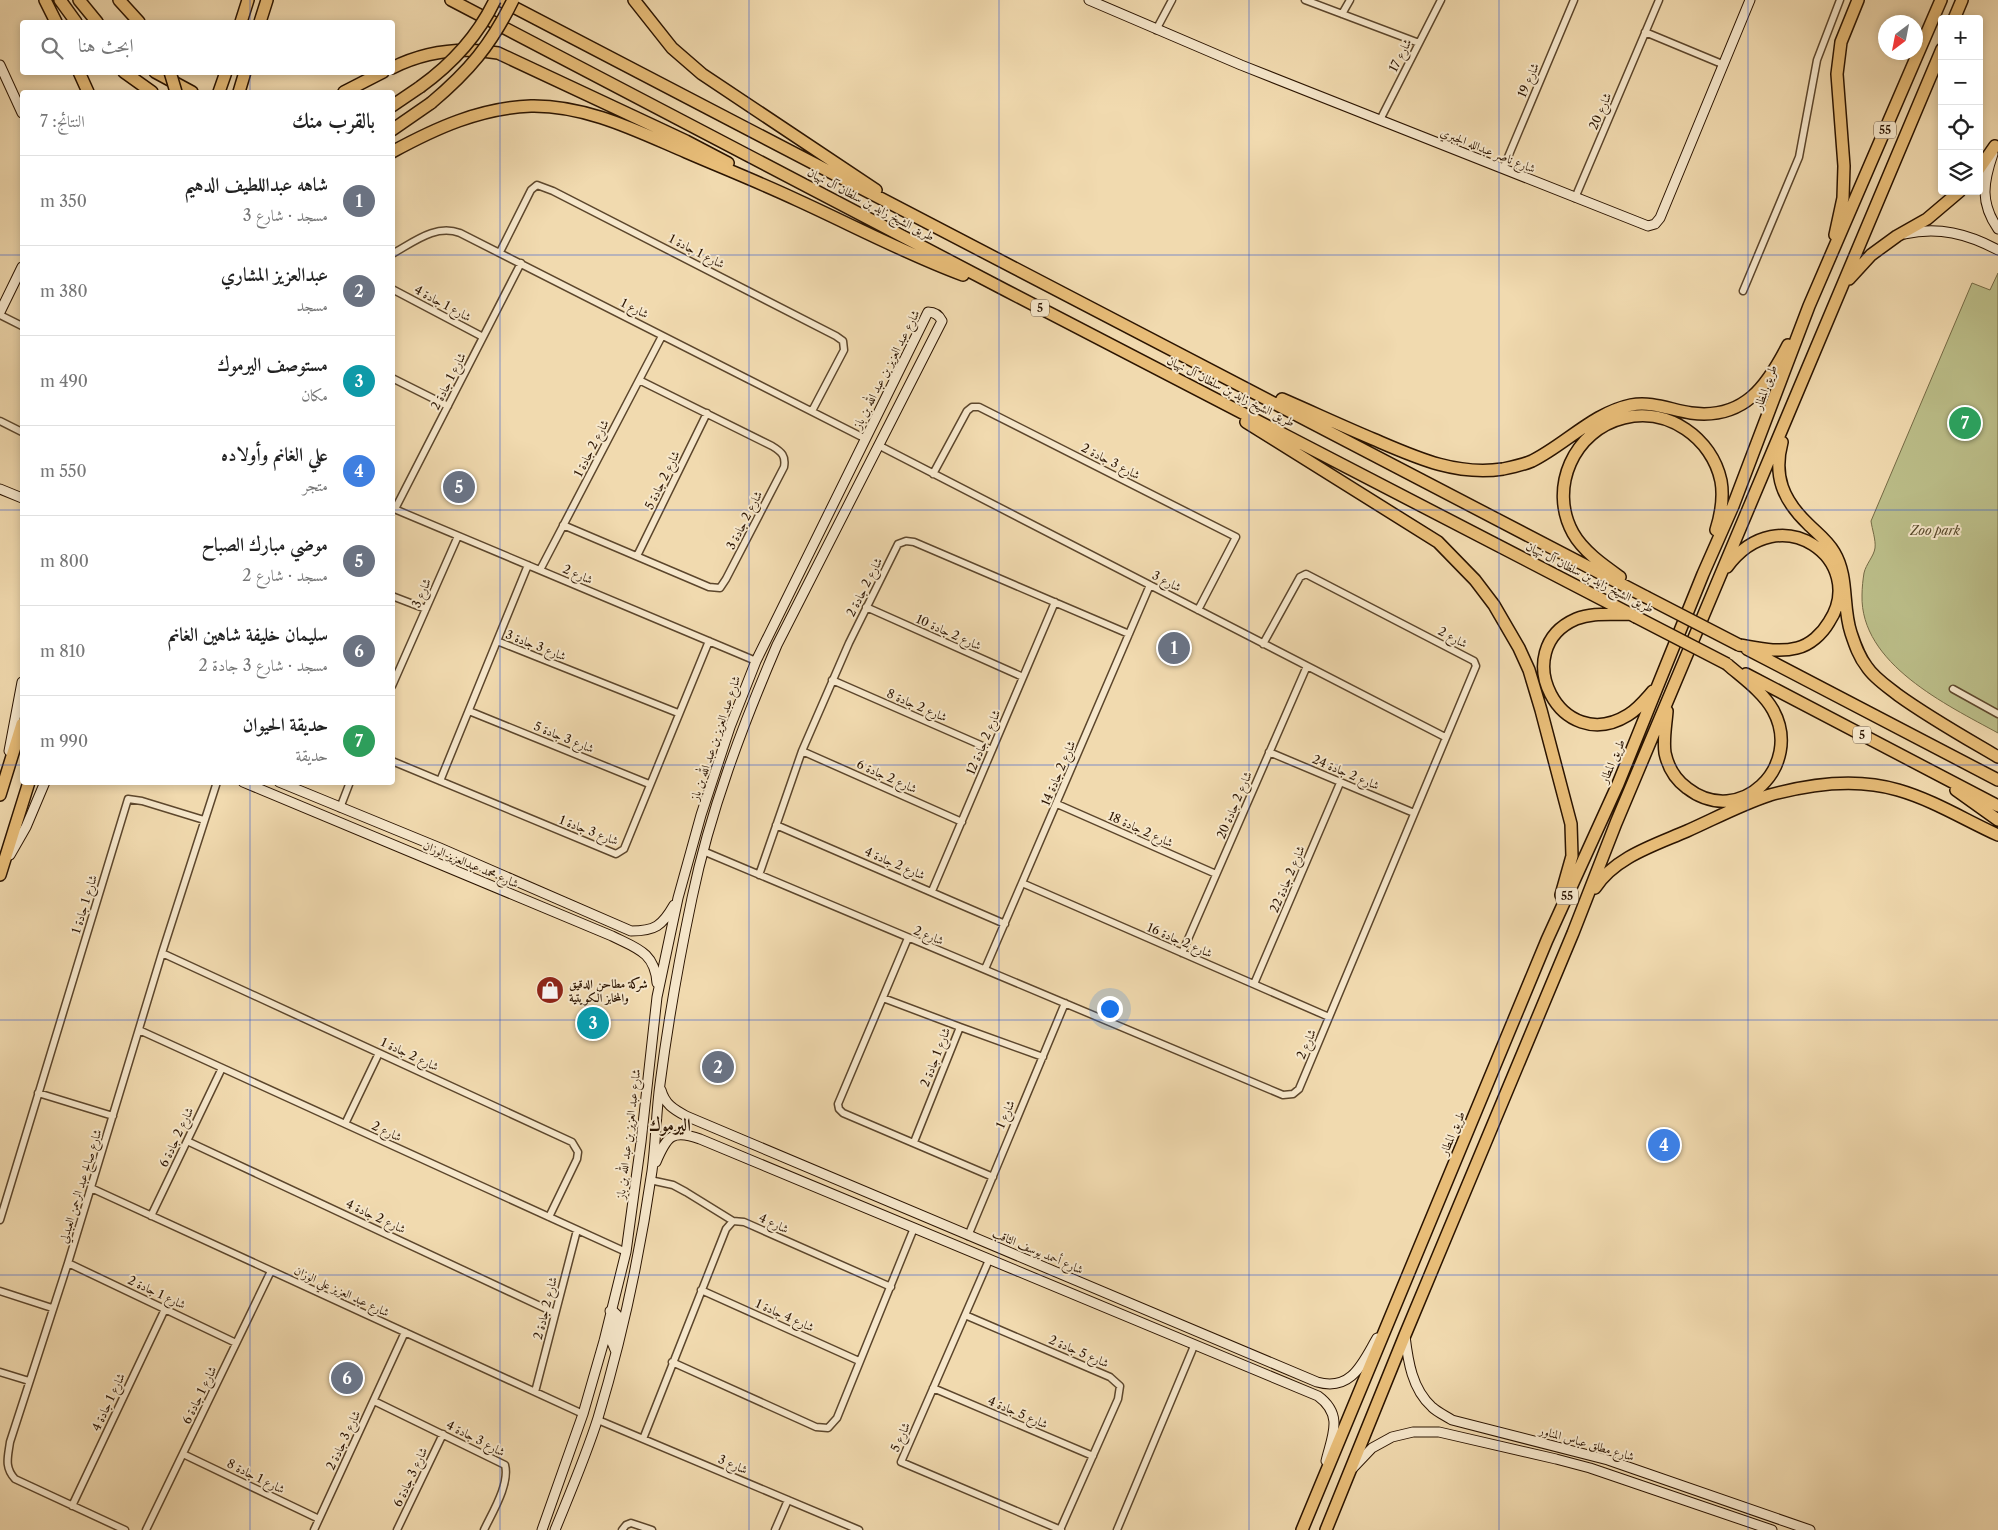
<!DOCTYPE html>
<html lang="ar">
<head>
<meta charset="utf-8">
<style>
  body { margin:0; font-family:"Libre Caslon Text",Amiri,serif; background:#f2f2f2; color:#222; direction:rtl }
  .controls { position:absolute; right:15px; top:15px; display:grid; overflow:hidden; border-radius:5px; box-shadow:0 2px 8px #0003 }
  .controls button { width:45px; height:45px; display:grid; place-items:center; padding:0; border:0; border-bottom:1px solid #e0e0e0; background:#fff; color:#222; font:25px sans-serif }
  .compass { position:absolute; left:1878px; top:15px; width:45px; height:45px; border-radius:50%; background:#fff; box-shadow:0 2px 8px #0003; rotate:212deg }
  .you { position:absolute; left:1109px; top:1008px; width:18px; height:18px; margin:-12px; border:4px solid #fff; border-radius:50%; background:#1a73e8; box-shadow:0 0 0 8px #1a73e833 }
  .badge { display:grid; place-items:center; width:32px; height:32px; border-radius:50%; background:#8f2418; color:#fff; font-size:16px; font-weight:700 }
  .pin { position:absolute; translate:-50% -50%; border:2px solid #fff; box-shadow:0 1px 5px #0006 }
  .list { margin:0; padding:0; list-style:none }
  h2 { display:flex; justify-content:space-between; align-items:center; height:65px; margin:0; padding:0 20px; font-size:21px }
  h2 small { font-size:16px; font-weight:400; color:#767676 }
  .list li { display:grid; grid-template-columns:32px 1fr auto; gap:15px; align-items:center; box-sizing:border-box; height:90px; padding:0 20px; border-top:1px solid #e0e0e0 }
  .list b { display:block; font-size:19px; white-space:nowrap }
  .list p { margin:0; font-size:16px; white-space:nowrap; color:#767676 }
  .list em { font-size:16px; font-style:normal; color:#767676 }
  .icon { flex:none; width:28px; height:28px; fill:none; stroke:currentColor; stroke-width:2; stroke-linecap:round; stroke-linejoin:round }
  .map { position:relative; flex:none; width:1998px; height:1530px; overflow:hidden; direction:ltr }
  .search { position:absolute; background:#fff; box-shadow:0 2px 8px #0003; left:20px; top:20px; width:375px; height:55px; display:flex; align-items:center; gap:12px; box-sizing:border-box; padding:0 18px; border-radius:5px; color:#767676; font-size:19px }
  .panel { position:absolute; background:#fff; box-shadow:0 2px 8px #0003; left:20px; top:90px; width:375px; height:695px; border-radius:5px; direction:rtl }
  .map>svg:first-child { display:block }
</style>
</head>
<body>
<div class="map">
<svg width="1998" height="1530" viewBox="0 0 1998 1530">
  <rect width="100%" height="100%" fill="#f1daaf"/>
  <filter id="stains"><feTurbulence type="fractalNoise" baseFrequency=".004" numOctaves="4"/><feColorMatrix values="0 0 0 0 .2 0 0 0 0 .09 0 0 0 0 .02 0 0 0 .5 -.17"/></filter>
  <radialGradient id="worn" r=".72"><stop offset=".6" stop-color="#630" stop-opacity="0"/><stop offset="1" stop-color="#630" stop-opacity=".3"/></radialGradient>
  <!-- green -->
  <path fill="#bcbf8a" stroke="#746a45" d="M1998,273V733C1947,705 1860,664 1862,595C1862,588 1863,579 1864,573C1866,564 1874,556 1875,548C1876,540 1872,529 1871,521L1972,283L1990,290Z"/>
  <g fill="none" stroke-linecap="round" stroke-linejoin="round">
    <!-- street casing -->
    <g stroke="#5c462c" stroke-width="9">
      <path id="street" d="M1305,0L1419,43
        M1342,14L1350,0
        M1156,30L1172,0
        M1645,32L1722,64
        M1380,120L1441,0
        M1503,169L1574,0
        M1575,198L1659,0
        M500,252L531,190L537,185L553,191L836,336L843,341L844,350L812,411
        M392,254C414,242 435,224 460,233L864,438
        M392,289L483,337
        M1743,291L1799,157L1817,60L1840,0
        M0,315L22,326
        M392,378L448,406
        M0,421L22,432
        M878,445L1445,737
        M933,474L967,411L972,407H979L1236,537L1198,610
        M392,508L756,661
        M395,509L521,263
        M563,525L709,587L720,588L726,579L784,467C786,456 782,452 772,446L639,380
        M637,556L707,413
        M540,570L662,336
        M392,596L426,609
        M866,607L1023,677
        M497,641L528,565
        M832,680L992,750
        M392,686L458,536
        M1953,689L1998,714
        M469,711L649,784
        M802,751L962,822
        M1269,752L1414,813
        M392,761L616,854L624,849L709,641
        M440,781L497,641L678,713
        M1057,804L1216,874
        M340,808L350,782
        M776,825L1005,924
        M703,851L1283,1095L1293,1094L1299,1089L1476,666L1474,661L1306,574L1300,577L1263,644
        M759,875L802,751L849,643L898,544L906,541L914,542L1129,634
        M1022,883L1329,1017
        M932,891L1055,602
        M908,938L838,1104L839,1109L843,1113L993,1177
        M162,953L572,1142L578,1152L577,1159L549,1217
        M1182,953L1307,666
        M985,969L1150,585
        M1254,984L1340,783
        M883,998L960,1027L914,1142
        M960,1027L1043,1057
        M139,1030L626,1252
        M38,1093L113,1116
        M345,1124L379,1053
        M187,1141L555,1313
        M650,1180L673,1185L686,1192L733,1221
        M91,1188L583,1414
        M151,1216L222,1068
        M0,1220L128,799L142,801L204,820
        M968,1236L1065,1003
        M989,1260L901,1462L1061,1530
        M68,1263L236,1343
        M701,1290L859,1361
        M0,1291L52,1308
        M965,1315L1110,1377L1120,1386L1118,1399L1060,1530
        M672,1362L816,1427L828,1428L837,1418L914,1228
        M0,1372L29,1381
        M933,1388L1093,1456
        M535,1392L577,1230
        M374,1401L505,1465C510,1484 492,1513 484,1530
        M598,1420L859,1530
        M643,1439L726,1229L733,1221L744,1222L891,1287
        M183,1454L319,1519
        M72,1506L165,1309
        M125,1530L15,1479C4,1467 8,1457 10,1442L68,1263L162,953L217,782
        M146,1530L271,1271
        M314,1530L405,1332
        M397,1530L443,1434
        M622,1530L626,1525L631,1523L652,1530
        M775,1530L788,1500
        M1117,1530L1194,1346"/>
    </g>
    <!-- secondary casing -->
    <g stroke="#2b1400" stroke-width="11">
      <path id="secondary" d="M1089,0L1241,65L1648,226L1655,224L1660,218L1750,0
        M0,65L22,113
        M1993,154C1983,183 1980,203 1998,229
        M1905,234C1938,226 1968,234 1998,250
        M0,312L22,267
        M0,489L22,498
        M9,751L22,682
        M243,782L612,936C636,948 655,952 657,983
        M279,782L440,848L631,931C655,931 662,926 674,905
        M10,855L26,827L45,782
        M661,1090C665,1104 673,1109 686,1116L1317,1382C1352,1392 1363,1362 1377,1338
        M656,1162C667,1136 672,1129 700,1139L1318,1396C1344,1415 1332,1436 1326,1461
        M610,1311H613L617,1315L611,1340L616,1352
        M1405,1336C1408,1361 1412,1389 1432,1407C1437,1412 1446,1416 1452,1420L1608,1460L1810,1530
        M1353,1468L1372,1448L1392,1437L1413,1432H1439L1556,1459L1590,1468L1772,1530
        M542,1530L583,1414L604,1341L626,1252L641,1142L657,997L678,898L701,815L730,727L756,661L928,312C935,312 939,315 942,321L777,645C742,727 710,811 692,898C679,960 668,1022 660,1084C656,1113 656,1142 652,1171C640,1254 622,1338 598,1418C586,1456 570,1493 555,1530"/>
    </g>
    <!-- highway casing -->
    <g stroke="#2b1400" stroke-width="14">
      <path id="highway" d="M45,0L56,22
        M60,0L76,22
        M79,0L97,22
        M119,0L139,22
        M451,0L1007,291L1636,617
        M500,0L1646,597
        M634,0L672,48L702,74L876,190
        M1954,19L1962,0
        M241,22L248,0
        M260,22L267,0
        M392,68C426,51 462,47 498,53L686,141L728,163
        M79,72L88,92
        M124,72L152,92
        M155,72L192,92
        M219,92L226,72
        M239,92L245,72
        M344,92L383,72
        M392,106L420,87
        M392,130L431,103
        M392,152C436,128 480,108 531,106C586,105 637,131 686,152C723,168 761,183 797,200C852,225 906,254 963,275
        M1979,169L1995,146
        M1835,235L1843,198L1844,166L1837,74L1841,42L1858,0
        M1849,279L1871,255L1897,236L1927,219L1960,191
        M1282,399C1312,412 1342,426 1373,439C1415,457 1455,476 1503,469C1513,467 1523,465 1532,461C1566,444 1593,413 1631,405C1652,401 1671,410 1691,413C1744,420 1767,386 1788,345
        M1246,422L1438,542L1475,580L1494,605L1519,648L1529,670L1541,710L1571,824L1572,856L1561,895
        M1782,442C1773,476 1783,500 1808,524C1817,533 1827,540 1834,552C1849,577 1842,606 1851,633C1855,645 1859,657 1867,667C1874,678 1888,687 1898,695C1930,718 1964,737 1998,757
        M1727,567C1780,495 1869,561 1829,622C1822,634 1810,645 1797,648C1778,653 1758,648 1739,645
        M1620,577C1603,565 1583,551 1573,533C1548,488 1574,430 1624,418C1668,407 1712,438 1721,481C1724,498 1721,514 1716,530
        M1630,614C1612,615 1593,612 1576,619C1507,649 1560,757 1628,715C1638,709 1645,700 1653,691
        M1747,649L1998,780
        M1746,674L1998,806
        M1667,711C1666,725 1663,739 1665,753C1668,767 1676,780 1687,788C1740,829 1804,766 1773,710C1763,692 1743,678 1728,665
        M1956,790L1998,820
        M0,795L22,724
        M0,875L29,782
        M1595,888C1615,857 1655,845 1687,831C1714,819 1742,804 1770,795C1810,784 1858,778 1898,790C1933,800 1965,820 1998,835
        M1302,1530L1547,940L1618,784L1703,574L1733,506L1809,306L1941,0
        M1326,1530L1405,1335L1573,933L1616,823L1942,49"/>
    </g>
    <!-- street -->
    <use href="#street" stroke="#f6e7cb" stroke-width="6"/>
    <!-- secondary -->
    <use href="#secondary" stroke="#f6e7cb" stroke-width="9"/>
    <!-- highway -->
    <use href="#highway" stroke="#e8bd78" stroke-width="11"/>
    <!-- highway-bridge casing -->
    <g stroke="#2b1400" stroke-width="14" stroke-linecap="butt">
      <path id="highway-bridge" d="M170,72L176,92
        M420,87C452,64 478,36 495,0
        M431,103C469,71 491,45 513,0
        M1646,597L1739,645
        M1636,617L1727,664"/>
    </g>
    <!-- highway-bridge -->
    <use href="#highway-bridge" stroke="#e8bd78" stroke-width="11"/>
  </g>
  <!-- grid -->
  <path fill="none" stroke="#1d4ed8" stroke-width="1" stroke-opacity="0.55" d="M250,0V22M500,0V1530M749,0V1530M999,0V1530M1249,0V1530M1499,0V1530M1748,0V1530M250,72V92M0,255H22M392,255H1998M0,510H22M392,510H1998M0,765H22M392,765H1998M250,782V1530M0,1020H1998M0,1275H1998"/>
  <!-- icons -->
  <defs>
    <g id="shop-disc" transform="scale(1.4375)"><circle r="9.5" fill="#8f2418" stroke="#f6e7cb"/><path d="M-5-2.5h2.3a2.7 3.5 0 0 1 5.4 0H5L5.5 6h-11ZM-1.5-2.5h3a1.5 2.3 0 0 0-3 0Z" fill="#fff"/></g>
  </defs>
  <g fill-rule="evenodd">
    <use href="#shop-disc" x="550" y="990"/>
  </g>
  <g text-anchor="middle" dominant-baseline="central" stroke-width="4" stroke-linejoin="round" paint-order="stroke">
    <!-- shield labels -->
    <g fill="#f6e7cb" stroke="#68533d" stroke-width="1">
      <rect x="1874" y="121.5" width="22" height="17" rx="4"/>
      <rect x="1031" y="299.5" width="18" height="17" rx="4"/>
      <rect x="1853" y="726.5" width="18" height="17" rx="4"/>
      <rect x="1556" y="887.5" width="22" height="17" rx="4"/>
    </g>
    <g font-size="11" font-weight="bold" fill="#2b1400">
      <text x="1885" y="130">55</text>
      <text x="1040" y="308">5</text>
      <text x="1862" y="735">5</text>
      <text x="1567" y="896">55</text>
    </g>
    <!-- street labels -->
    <g font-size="12" fill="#2b1400" stroke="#f6e7cb">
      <text transform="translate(1400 55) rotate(-63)">شارع 17</text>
      <text transform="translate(1528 80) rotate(-67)">شارع 19</text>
      <text transform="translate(1600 111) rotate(-67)">شارع 20</text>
      <text transform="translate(1488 150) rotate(22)">شارع ناصر عبدالله الجبري</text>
      <text transform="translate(871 204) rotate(28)">طريق الشيخ زايد بن سلطان آل نهيان</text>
      <text transform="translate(697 251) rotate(27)">شارع 1 جادة 1</text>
      <text transform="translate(443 303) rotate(28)">شارع 1 جادة 4</text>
      <text transform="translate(635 308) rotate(27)">شارع 1</text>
      <text transform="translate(886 369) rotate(-63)">شارع عبد العزيز بن عبد الله بن باز</text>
      <text transform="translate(448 381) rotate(-63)">شارع 1 جادة 2</text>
      <text transform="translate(1765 387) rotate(-70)">طريق المطار</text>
      <text transform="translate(1231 391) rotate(27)">طريق الشيخ زايد بن سلطان آل نهيان</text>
      <text transform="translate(591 448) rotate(-63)">شارع 2 جادة 1</text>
      <text transform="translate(1111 461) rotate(27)">شارع 3 جادة 2</text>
      <text transform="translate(662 480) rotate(-64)">شارع 2 جادة 5</text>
      <text transform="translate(744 520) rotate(-63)">شارع 2 جادة 3</text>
      <text transform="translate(578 574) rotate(23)">شارع 2</text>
      <text transform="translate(1590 577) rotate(27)">طريق الشيخ زايد بن سلطان آل نهيان</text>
      <text transform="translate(1167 581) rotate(27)">شارع 3</text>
      <text transform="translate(864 587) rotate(-63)">شارع 2 جادة 2</text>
      <text transform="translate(421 593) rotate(-67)">شارع 3</text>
      <text transform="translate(949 632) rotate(24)">شارع 2 جادة 10</text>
      <text transform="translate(1453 637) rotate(28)">شارع 2</text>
      <text transform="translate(536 645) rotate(21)">شارع 3 جادة 3</text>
      <text transform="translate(917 705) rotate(23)">شارع 2 جادة 8</text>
      <text transform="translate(564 737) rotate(22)">شارع 3 جادة 5</text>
      <text transform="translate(715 738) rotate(-71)">شارع عبد العزيز بن عبد الله بن باز</text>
      <text transform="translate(983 742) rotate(-67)">شارع 2 جادة 12</text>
      <text transform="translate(1612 761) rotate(-67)">طريق المطار</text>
      <text transform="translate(1346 772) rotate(23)">شارع 2 جادة 24</text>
      <text transform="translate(1058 773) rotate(-67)">شارع 2 جادة 14</text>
      <text transform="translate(887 776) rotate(24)">شارع 2 جادة 6</text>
      <text transform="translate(1234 805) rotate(-67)">شارع 2 جادة 20</text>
      <text transform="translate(1141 829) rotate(24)">شارع 2 جادة 18</text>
      <text transform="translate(589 830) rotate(21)">شارع 3 جادة 1</text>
      <text transform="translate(895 863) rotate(23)">شارع 2 جادة 4</text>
      <text transform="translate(471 864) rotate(23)">شارع محمد عبدالعزيز الوزان</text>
      <text transform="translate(1287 879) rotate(-67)">شارع 2 جادة 22</text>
      <text transform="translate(84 904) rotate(-73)">شارع 1 جادة 1</text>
      <text transform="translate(929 935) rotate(22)">شارع 2</text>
      <text transform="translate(1180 940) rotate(23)">شارع 2 جادة 16</text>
      <text transform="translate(1306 1044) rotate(-67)">شارع 2</text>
      <text transform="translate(410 1054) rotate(25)">شارع 2 جادة 1</text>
      <text transform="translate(935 1057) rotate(-69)">شارع 1 جادة 2</text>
      <text transform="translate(1005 1114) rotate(-67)">شارع 1</text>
      <text transform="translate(387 1131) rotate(25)">شارع 2</text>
      <text transform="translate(1452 1133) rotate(-67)">طريق المطار</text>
      <text transform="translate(628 1134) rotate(-83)">شارع عبد العزيز بن عبد الله بن باز</text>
      <text transform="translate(176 1137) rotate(-65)">شارع 2 جادة 6</text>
      <text transform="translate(80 1186) rotate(-73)">شارع صالح عبد الرحمن العبدلي</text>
      <text transform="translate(376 1216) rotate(25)">شارع 2 جادة 4</text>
      <text transform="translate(774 1223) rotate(24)">شارع 4</text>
      <text transform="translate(1038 1251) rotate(23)">شارع أحمد يوسف الثاقب</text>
      <text transform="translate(342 1291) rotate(25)">شارع عبد العزيز علي الوزان</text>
      <text transform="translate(157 1292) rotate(25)">شارع 1 جادة 2</text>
      <text transform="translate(545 1308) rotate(-76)">شارع 2 جادة 2</text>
      <text transform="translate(785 1315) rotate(24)">شارع 4 جادة 1</text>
      <text transform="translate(1079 1351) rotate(23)">شارع 5 جادة 2</text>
      <text transform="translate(199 1395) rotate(-64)">شارع 1 جادة 6</text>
      <text transform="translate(108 1402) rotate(-65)">شارع 1 جادة 4</text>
      <text transform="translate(1018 1412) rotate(23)">شارع 5 جادة 4</text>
      <text transform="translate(900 1437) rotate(-66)">شارع 5</text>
      <text transform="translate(476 1438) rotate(27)">شارع 3 جادة 4</text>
      <text transform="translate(343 1440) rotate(-65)">شارع 3 جادة 2</text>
      <text transform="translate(1587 1443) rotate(16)">شارع مطلق عباس المناور</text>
      <text transform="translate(733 1464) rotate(23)">شارع 3</text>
      <text transform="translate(256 1476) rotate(26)">شارع 1 جادة 8</text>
      <text transform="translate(410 1477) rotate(-65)">شارع 3 جادة 6</text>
    </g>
    <!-- park labels -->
    <g font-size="12" font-style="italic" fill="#564729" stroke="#f6e7cb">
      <text x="1935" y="530">Zoo park</text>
    </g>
    <!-- poi labels -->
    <g font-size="12" font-weight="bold" fill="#2b1400" stroke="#f6e7cb" text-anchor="start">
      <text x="569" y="983">شركة مطاحن الدقيق<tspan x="569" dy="14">والمخابز الكويتية</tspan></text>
    </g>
    <!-- district labels -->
    <g font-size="18" font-weight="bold" fill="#2b1400" stroke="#f6e7cb">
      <text x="670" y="1125">اليرموك</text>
    </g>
  </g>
  <rect width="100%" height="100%" filter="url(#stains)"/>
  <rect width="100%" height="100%" fill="url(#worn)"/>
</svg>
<div class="controls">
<button>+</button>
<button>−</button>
<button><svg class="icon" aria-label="locate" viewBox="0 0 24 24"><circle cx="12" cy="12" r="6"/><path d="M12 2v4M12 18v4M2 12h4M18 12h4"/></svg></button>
<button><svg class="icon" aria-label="layers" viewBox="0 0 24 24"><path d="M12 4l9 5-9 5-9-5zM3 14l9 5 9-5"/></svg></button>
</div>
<svg class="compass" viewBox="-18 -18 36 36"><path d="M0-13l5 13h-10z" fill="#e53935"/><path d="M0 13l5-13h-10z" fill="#767676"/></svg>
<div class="you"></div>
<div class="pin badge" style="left:1174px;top:648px;background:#6b7280">1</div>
<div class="pin badge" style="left:718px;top:1067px;background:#6b7280">2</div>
<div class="pin badge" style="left:593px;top:1023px;background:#0f9aa8">3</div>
<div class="pin badge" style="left:1664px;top:1145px;background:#3f7fe0">4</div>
<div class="pin badge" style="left:459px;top:487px;background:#6b7280">5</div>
<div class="pin badge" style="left:347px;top:1378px;background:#6b7280">6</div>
<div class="pin badge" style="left:1965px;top:423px;background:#2e9e5b">7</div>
<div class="search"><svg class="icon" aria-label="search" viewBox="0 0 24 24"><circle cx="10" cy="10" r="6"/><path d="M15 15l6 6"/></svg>ابحث هنا</div>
<section class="panel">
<h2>بالقرب منك<small>النتائج: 7</small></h2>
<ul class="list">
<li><span class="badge" style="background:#6b7280">1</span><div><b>شاهه عبداللطيف الدهيم</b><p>مسجد · شارع 3</p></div><em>350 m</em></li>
<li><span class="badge" style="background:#6b7280">2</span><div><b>عبدالعزيز المشاري</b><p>مسجد</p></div><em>380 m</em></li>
<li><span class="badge" style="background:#0f9aa8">3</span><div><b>مستوصف اليرموك</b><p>مكان</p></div><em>490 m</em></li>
<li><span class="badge" style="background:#3f7fe0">4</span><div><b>علي الغانم وأولاده</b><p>متجر</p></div><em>550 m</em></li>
<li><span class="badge" style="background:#6b7280">5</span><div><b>موضي مبارك الصباح</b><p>مسجد · شارع 2</p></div><em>800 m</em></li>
<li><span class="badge" style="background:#6b7280">6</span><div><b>سليمان خليفة شاهين الغانم</b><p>مسجد · شارع 3 جادة 2</p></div><em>810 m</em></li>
<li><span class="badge" style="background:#2e9e5b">7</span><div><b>حديقة الحيوان</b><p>حديقة</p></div><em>990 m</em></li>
</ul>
</section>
</div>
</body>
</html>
